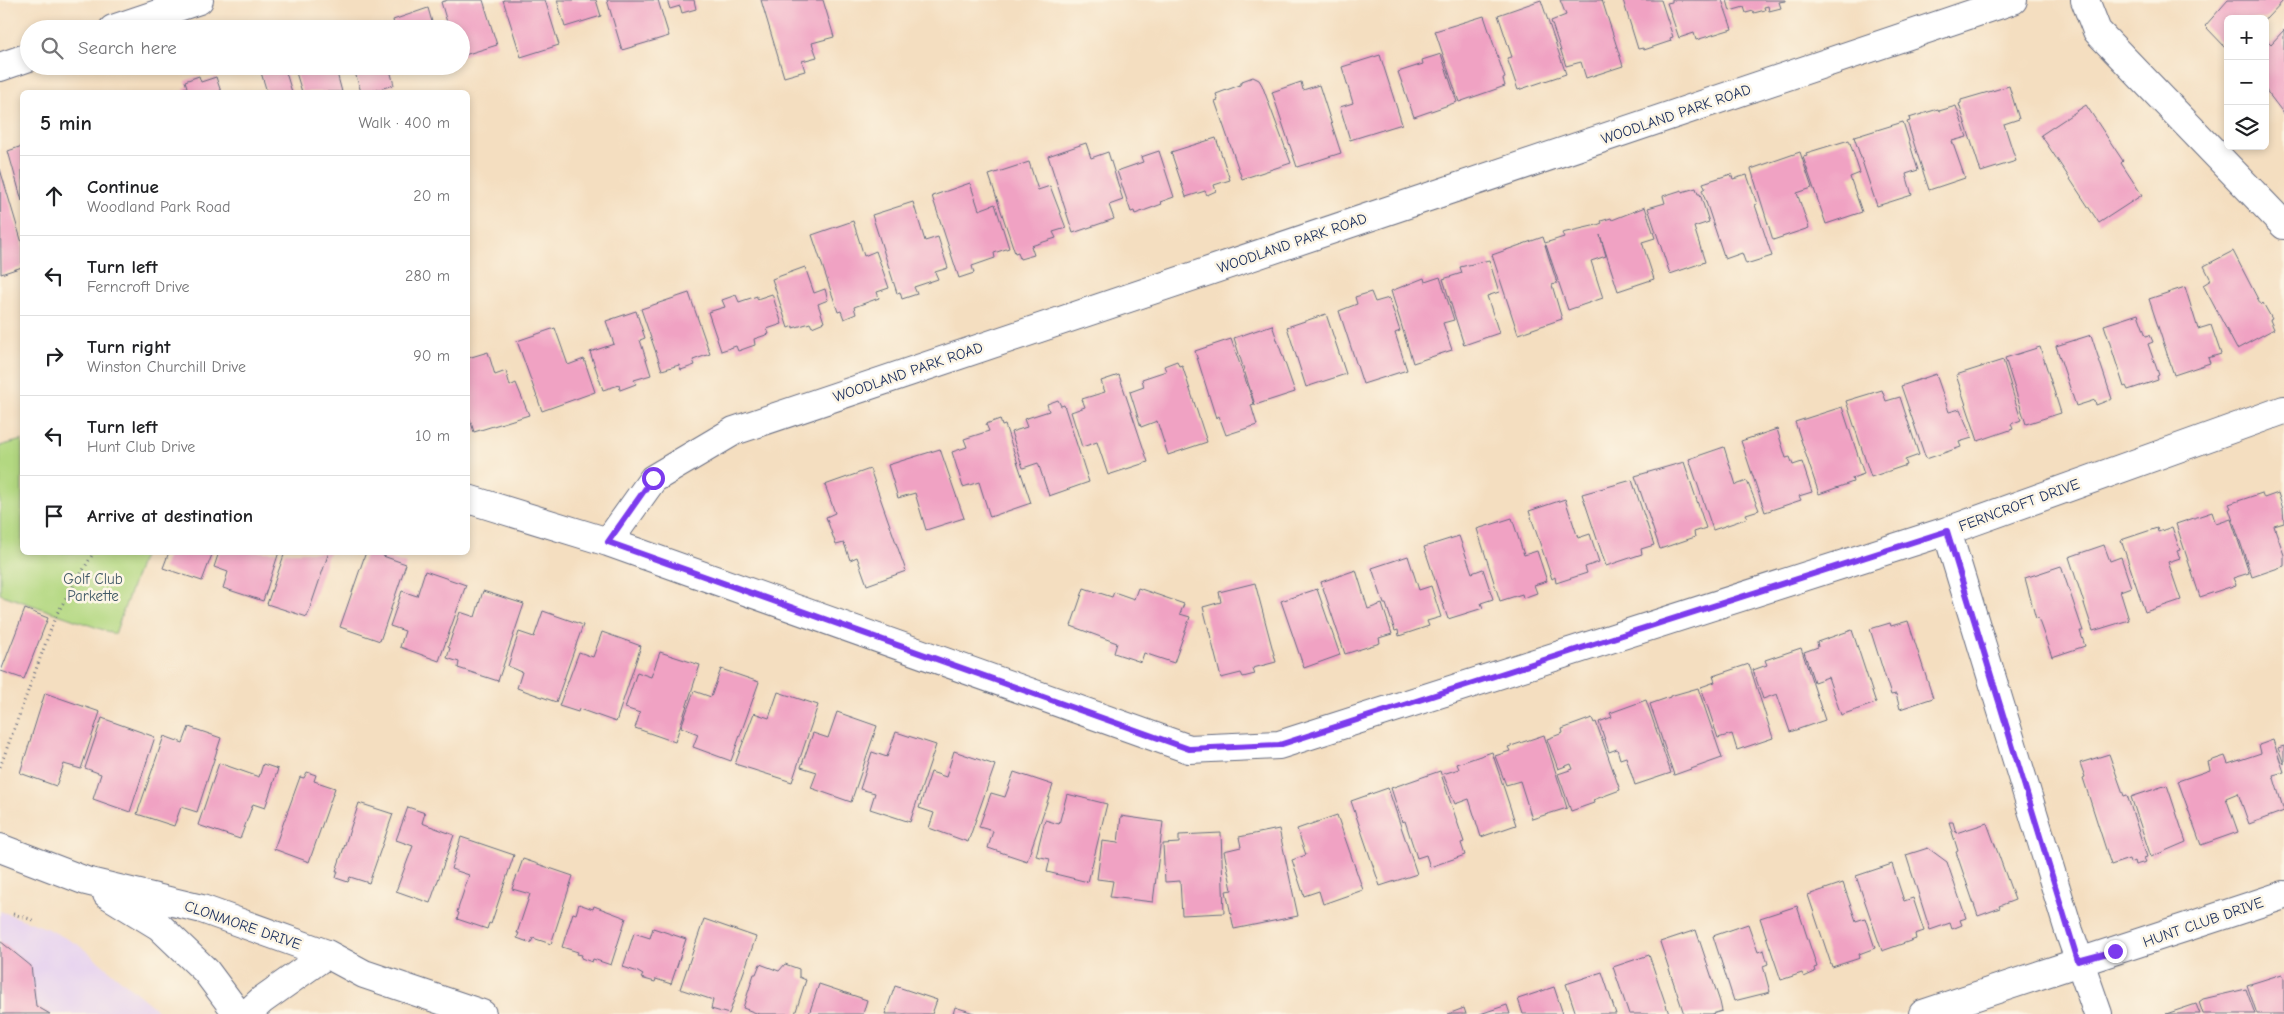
<!DOCTYPE html>
<html lang="en">
<head>
<meta charset="utf-8">
<style>
  body { margin:0; font-family:"Comic Neue",sans-serif; background:#f2f2f2; color:#202124 }
  .controls { position:absolute; right:15px; top:15px; display:grid; overflow:hidden; border-radius:8px; box-shadow:0 2px 8px #0003 }
  .controls button { width:45px; height:45px; display:grid; place-items:center; padding:0; border:0; border-bottom:1px solid #e0e0e0; background:#fff; color:#202124; font:25px sans-serif }
  .stop { position:absolute; width:15px; height:15px; margin:-11px; border:4px solid #7c3aed; border-radius:50%; background:#fff }
  .stop.end { background:#7c3aed; border-color:#fff; box-shadow:0 1px 5px #0008 }
  .list { margin:0; padding:0; list-style:none }
  h2 { display:flex; justify-content:space-between; align-items:center; height:65px; margin:0; padding:0 20px; font-size:21px }
  h2 small { font-size:16px; font-weight:400; color:#757577 }
  .list li { display:grid; grid-template-columns:32px 1fr auto; gap:15px; align-items:center; box-sizing:border-box; height:80px; padding:0 20px; border-top:1px solid #e0e0e0 }
  .list b { display:block; font-size:19px; white-space:nowrap }
  .list p { margin:0; font-size:16px; white-space:nowrap; color:#757577 }
  .list em { font-size:16px; font-style:normal; color:#757577 }
  .icon { flex:none; width:28px; height:28px; fill:none; stroke:currentColor; stroke-width:2; stroke-linecap:round; stroke-linejoin:round }
  .map { position:relative; flex:none; width:2284px; height:1014px; overflow:hidden }
  .search { position:absolute; background:#fff; box-shadow:0 2px 8px #0003; left:20px; top:20px; width:450px; height:55px; display:flex; align-items:center; gap:12px; box-sizing:border-box; padding:0 18px; border-radius:28px; color:#757577; font-size:19px }
  .panel { position:absolute; background:#fff; box-shadow:0 2px 8px #0003; left:20px; top:90px; width:450px; height:465px; border-radius:8px }
  .map>svg:first-child { display:block }
</style>
</head>
<body>
<div class="map">
<svg width="2284" height="1014" viewBox="0 0 2284 1014">
  <rect width="100%" height="100%" fill="#fcf5e5"/>
  <filter id="ink" filterUnits="userSpaceOnUse"><feTurbulence type="fractalNoise" baseFrequency=".02" numOctaves="2"/><feDisplacementMap in="SourceGraphic" scale="10" xChannelSelector="R" yChannelSelector="G"/><feConvolveMatrix kernelMatrix="1 2 1 2 8 2 1 2 1" color-interpolation-filters="sRGB"/></filter>
  <filter id="wash" filterUnits="userSpaceOnUse"><feTurbulence type="fractalNoise" baseFrequency=".0096" numOctaves="4" result="noise"/><feDisplacementMap in="SourceGraphic" scale="20" xChannelSelector="R" yChannelSelector="G"/><feGaussianBlur stdDeviation="1.12" result="paint"/><feColorMatrix in="noise" values="0 0 0 0 0 0 0 0 0 0 0 0 0 0 0 0 0 1.4 0 .05"/><feComposite in="paint" operator="in"/></filter>
  <g filter="url(#wash)">
    <rect width="100%" height="100%" fill="#f4dec0"/>
    <!-- built -->
    <path fill="#e6d2f0" d="M0,911L46,928L79,945L162,1014H0Z"/>
    <!-- green -->
    <path fill="#b3d881" stroke="#678470" d="M22,440V552L144,553L115,634L0,594V446Z"/>
    <g id="blocks">
      <!-- building -->
      <path fill="#f0a2c3" d="M448,0H483L497,45L461,56V29H449L441,2Z
        M503,0H545L559,45L521,57Z
        M557,0H596L601,16L565,27Z
        M607,0H658L669,36L622,50Z
        M667,0H694L696,9L682,13L680,6L670,9Z
        M761,0H823L834,37L812,43L817,57L802,61L805,71L784,77Z
        M1541,0L1566,74L1518,90L1507,58L1512,57L1498,15Z
        M1560,0H1602L1623,66L1586,78L1581,62L1566,66L1551,21L1566,15Z
        M1623,0H1661L1673,37L1670,38L1671,41L1644,50L1643,48L1638,49Z
        M1672,0H1722L1732,29L1696,40L1694,33L1679,38L1667,3L1672,2Z
        M1727,0H1785V1L1779,2L1781,8L1769,11L1768,6L1764,7L1765,10L1754,13L1753,11L1746,13L1744,7L1730,11Z
        M2228,0H2284L2266,19H2228V50L2205,26Z
        M428,8L434,29H395L393,20Z
        M1484,16L1505,78L1503,79L1505,86L1459,102L1435,31Z
        M2284,30V114L2265,89V38L2271,44Z
        M1441,54L1457,102L1414,117L1398,72L1423,64L1422,60Z
        M1380,55L1402,124L1350,140L1340,107L1353,103L1342,67Z
        M259,66H284L292,92H267Z
        M294,66H351L352,69L337,73L342,92H302Z
        M353,66H389L394,85L368,92H361Z
        M199,76L201,82L216,77L221,92H186L184,88L187,87L185,81Z
        M1253,77L1259,80L1262,85L1291,163L1242,179L1215,101L1218,100L1216,94L1240,85L1242,81Z
        M1301,82L1303,90L1319,85L1341,153L1297,167L1272,92Z
        M2009,86L2019,119L2004,124L2016,161L1981,172L1959,104L1961,103V100Z
        M2086,105L2123,161L2121,163L2142,195L2099,223L2041,135Z
        M1956,106L1967,137L1952,141L1965,178L1929,190L1907,122L1910,121L1909,118L1938,109L1939,111Z
        M1903,122L1918,170L1906,174L1912,195L1877,206L1854,137Z
        M1216,138L1230,180L1214,185L1216,191L1207,195L1205,191L1186,197L1171,152Z
        M1849,140L1860,173L1850,177L1862,212L1826,224L1803,157L1807,156L1806,153Z
        M1086,143L1091,158L1108,152L1123,200L1109,205L1114,219L1073,233L1048,156Z
        M22,146V201L8,151Z
        M1159,151L1174,197L1160,202L1162,204L1135,214L1134,211L1131,212L1117,171L1143,162L1141,157Z
        M1800,152L1812,188L1797,193L1809,228L1773,240L1751,169Z
        M1029,162L1038,190L1050,186L1066,228L1053,232L1056,238L1031,246L1034,255L1020,259L1018,252L1015,253L989,175Z
        M0,169L22,243V267L1,274Z
        M1731,174L1733,179L1747,175L1757,204L1755,205L1772,256L1746,264L1742,253L1725,259L1702,190L1705,188L1703,183Z
        M970,183L979,210L995,204L1009,248L994,253L995,258L972,266L974,273L959,278L932,196Z
        M1696,188L1698,194H1700L1709,222L1694,227L1705,262L1670,274L1648,208L1665,203L1663,196L1682,190V192Z
        M913,202L925,241L938,237L948,268L935,272L938,279L914,287L917,294L902,299L900,292L897,293L872,215Z
        M1645,207L1655,238L1642,242L1654,279L1618,291L1600,235L1606,256L1591,261L1603,298L1568,310L1546,245H1545L1557,283L1552,285L1562,319L1518,334L1492,255L1543,237L1545,243L1564,237L1562,233L1597,225L1602,223L1601,221L1611,218L1612,220Z
        M853,221L864,256L876,251L889,288L877,292L879,298L854,307L856,314L844,319L841,311L838,312L812,235Z
        M2233,251L2261,305L2263,303L2272,319L2270,320L2274,329L2237,349L2203,285L2211,280L2204,266Z
        M1489,260L1499,292L1487,296L1499,333L1464,345L1443,279L1462,273L1460,267Z
        M805,267L814,293L825,289L828,300L818,304L824,322L812,327L810,323L793,328V326L788,328L772,279Z
        M1440,277L1454,320L1443,323L1452,350L1413,363L1391,291L1424,278L1425,282Z
        M2185,287L2198,329L2211,325L2221,354L2208,358L2210,363L2174,375L2149,299Z
        M1371,292L1375,302L1389,298L1400,331L1395,333L1407,370L1363,384L1339,311L1357,304L1355,297Z
        M689,293L710,354L693,360L695,365L681,370L679,365L662,370L641,309Z
        M772,294L782,324L767,329L769,334L754,339L755,345L738,351L736,346L721,351L708,312L725,307L722,300L736,295L739,302L757,296V299Z
        M636,311L645,338L640,340L651,375L634,380L636,384L620,390L619,385L603,390L590,352L614,344L606,321Z
        M1326,314L1346,374L1306,387L1287,327Z
        M2138,314L2146,336L2150,335L2153,342L2148,344L2159,375L2157,376L2158,380L2128,390L2126,386L2124,387L2104,325Z
        M1272,325L1295,392L1255,405L1234,338Z
        M555,328L568,365L584,359L595,392L542,411L517,341Z
        M2091,335L2112,399L2096,405L2095,400L2076,406L2056,346Z
        M1231,339L1254,404L1251,405L1257,425L1226,435L1219,416L1216,418L1195,351Z
        M2040,347L2061,413L2026,424L2005,358Z
        M488,352L495,375L506,371L510,386L516,383L529,415L474,432L468,413V358Z
        M2003,360L2021,420L2011,424L2013,429L1978,441L1956,375Z
        M1177,361L1179,366L1182,365L1207,442L1168,455L1157,421L1141,427L1130,392L1144,387L1142,379L1166,371L1164,366Z
        M1936,374L1949,412L1960,409L1972,438L1959,442L1961,447L1926,459L1901,386Z
        M1119,375L1148,462L1108,475L1097,442L1082,447L1071,412L1085,407L1082,399L1105,392L1101,381Z
        M1882,390L1886,401L1900,397L1919,455L1905,460L1907,465L1871,477L1846,401Z
        M1058,400L1061,406L1064,405L1089,482L1049,496L1038,463L1023,468L1011,432L1027,427L1024,419L1049,411L1047,404Z
        M1842,407L1864,474L1852,478L1853,482L1819,494L1795,422Z
        M1000,419L1002,426L1005,425L1031,503L990,517L979,482L963,487L952,452L967,447L964,439L989,431L986,424Z
        M1777,429L1786,458L1790,457L1793,465L1802,462L1812,492L1799,496L1801,500L1765,512L1741,441Z
        M1724,447L1736,485L1747,481L1759,510L1746,514L1748,518L1713,530L1689,459Z
        M940,449L964,518L926,530L915,493L898,498L888,465Z
        M1684,462L1706,528L1694,532L1695,537L1660,549L1635,476Z
        M870,469L906,571L867,585L857,557L850,560L844,543L836,545L826,517L835,513L825,485Z
        M1632,480L1654,545L1641,549L1642,554L1606,566L1582,494Z
        M2262,493L2264,498L2278,493L2283,509L2284,523L2274,526L2284,555V566L2252,577L2229,509L2231,508L2229,504Z
        M1565,499L1578,538L1590,534L1599,562L1585,567L1587,573L1556,583L1555,577L1552,579L1529,511Z
        M2212,512L2216,524L2231,519L2249,573L2233,578L2236,585L2200,597L2176,524Z
        M1512,518L1524,555L1537,551L1547,581L1534,585L1537,593L1523,598L1522,594L1500,601L1477,529Z
        M2172,527L2180,550L2177,551L2180,558L2168,562L2181,600L2145,612L2121,540L2157,528L2158,532Z
        M1459,536L1472,573L1483,569L1493,599L1481,603L1483,608L1448,619L1424,547Z
        M2104,545L2110,561L2121,557L2131,587L2120,591L2129,620L2093,631L2069,557Z
        M169,552H213L202,581L163,568Z
        M219,552H279L263,601L223,588L228,572L214,567Z
        M285,552H329L307,617L267,604Z
        M366,552H384L383,556L406,564L380,641L340,627Z
        M1408,556L1419,590L1431,586L1441,617L1427,621L1429,626L1399,636L1398,630L1395,631L1386,604H1384L1372,568Z
        M2061,566L2083,631H2080L2085,646L2052,657L2038,618L2036,619L2025,578Z
        M1356,570L1368,609L1382,604L1392,634L1379,638L1380,643L1345,654L1321,582Z
        M425,571L466,585L439,661L400,647L405,631L390,626L402,591L417,596Z
        M1255,583L1276,662L1253,668L1255,674L1243,677L1241,673L1221,678L1203,607L1221,602L1219,592Z
        M1084,588L1112,597L1114,592L1134,599L1138,588L1184,604L1180,614L1190,617L1174,663L1144,653L1141,662L1114,653L1117,643L1071,626Z
        M1317,589L1340,655L1304,668L1281,601Z
        M483,591L524,604L498,681L458,668L459,662L447,658L450,648L448,647L460,612L475,617Z
        M25,609L48,618L24,679L1,671Z
        M543,611L583,625L556,702L517,688L522,672L508,666L519,632L534,637Z
        M1908,621L1933,698L1900,709L1896,694L1891,695L1870,629L1890,623L1891,626Z
        M1852,630L1876,703L1841,715L1828,677L1814,682L1804,652L1818,647L1817,642Z
        M602,632L641,646L616,722L579,709L578,712L559,706L579,652L593,657Z
        M1801,648L1825,720L1790,732L1777,694L1763,699L1753,670L1767,665L1765,660Z
        M660,652L700,665L675,742L635,728L640,713L625,708L637,672L651,677Z
        M1749,664L1773,738L1737,750L1732,734L1718,738L1701,687L1715,682L1713,676Z
        M721,669L759,682L731,761L693,747L698,734L681,727L694,691L711,697Z
        M1698,688L1722,758L1674,775L1650,704L1670,697V696Z
        M778,692L818,705L792,782L735,764L754,713L769,718Z
        M45,693L100,712L81,769L64,764L56,786L20,773Z
        M1646,700L1671,773L1635,785L1626,757L1620,759L1617,749L1609,752L1599,722L1612,717L1610,713Z
        M837,712L877,726L851,802L811,788L817,772L801,767L813,733L828,738Z
        M102,718L155,737L130,812L93,799L101,774L85,768Z
        M1592,718L1594,723L1596,722L1620,790L1593,800L1594,803L1571,811L1558,774L1573,769L1571,764L1558,769L1547,739L1563,733L1562,729Z
        M189,727L221,738L197,812L181,807L174,826L137,814L164,736L183,743Z
        M896,732L936,745L910,822L870,809L875,793L860,789L872,752L887,757Z
        M1544,735L1567,808L1532,819L1520,781L1506,785L1495,756L1510,751L1508,747Z
        M2273,740L2284,772L2273,775L2284,811L2249,824L2238,793L2226,798L2238,832L2201,845L2178,781L2210,770L2208,762L2216,759L2225,756L2228,764L2261,753L2259,745Z
        M2284,746V764L2278,748Z
        M954,751L995,765L968,842L929,828L934,813L919,808L931,772L946,777Z
        M1492,752L1516,825L1481,837L1469,799L1455,804L1443,774L1459,769L1457,764Z
        M2109,754L2124,796L2127,795L2147,857L2144,858L2146,862L2135,865L2134,861L2130,863L2129,859L2111,865L2083,778L2085,777L2080,763Z
        M219,763L259,777L263,764L278,769L265,808L253,804L240,839L198,825Z
        M1440,771L1464,842L1461,843L1465,855L1430,867L1426,855L1417,858L1405,821L1402,822L1391,788Z
        M307,772L316,775L314,781L335,788L309,862L274,849L300,777L304,778Z
        M1014,772L1053,785L1027,861L988,848L993,831L979,827L991,793L1005,797Z
        M2167,785L2186,842L2151,857L2131,797Z
        M1388,788L1417,874L1380,886L1351,801Z
        M1067,794L1107,804L1088,882L1047,872L1050,859L1036,856L1045,820L1059,824Z
        M359,803L393,814L369,883L350,877L348,882L336,878L338,871H336Z
        M408,807L425,813L422,823L454,835L430,903L396,891L413,846L396,840Z
        M1337,815L1363,890L1323,904L1319,891L1304,896L1292,860L1306,855L1297,829Z
        M1121,816L1163,822L1153,902L1110,897L1113,881L1097,879L1102,841L1118,843Z
        M1949,822H1953L1956,833L1987,823L2015,900L1999,906L2000,908L1978,916L1956,852L1958,851Z
        M1279,829L1298,916L1234,929L1226,891L1232,890L1224,851L1241,847L1239,837Z
        M1221,833L1224,913L1182,915L1180,881L1165,882L1163,844L1179,843V835Z
        M461,837L514,855L491,924L489,923L487,929L457,919L459,913L457,912L469,875L451,869Z
        M1928,848L1947,862L1966,918L1960,920L1962,925L1952,929L1950,923L1930,930L1906,855Z
        M523,859L573,876L551,944L533,938L531,943L517,938L519,933H517L530,894L512,889Z
        M1892,864L1904,901L1913,898L1924,931L1915,934L1916,939L1882,951L1856,876Z
        M1843,883L1856,921L1865,918L1875,948L1859,954L1860,958L1832,967L1808,895Z
        M579,904L593,909L594,906L626,918L611,965L593,959L592,962L581,958L582,955L577,954L578,952L562,947L573,913L576,914Z
        M1797,906L1817,967L1814,968L1815,972L1804,977L1802,973L1781,980L1760,918Z
        M704,919L756,937L729,1014L711,1009L713,1000L680,989Z
        M1748,924L1758,952L1764,950L1768,964L1763,966L1770,992L1734,1001L1713,936Z
        M653,928L686,939L671,984L656,979L655,982L641,978L643,975L638,972L623,967L634,933L650,938Z
        M1696,930L1720,1002L1722,1011L1712,1014H1684L1660,942Z
        M0,941L31,966L36,1006L50,1014H0Z
        M1649,955L1669,1014H1629L1613,967Z
        M760,964L779,971L785,964L799,969V977L806,980L795,1014H759L743,1008L754,974H756Z
        M1602,972L1616,1014H1576L1566,984Z
        M2282,974L2284,977V1014H2257L2247,985Z
        M819,984L867,1000L863,1014H809Z
        M895,986L937,1000L932,1014H885Z
        M1554,987L1563,1014H1523L1518,999Z
        M2246,989L2255,1014H2203L2199,1002L2203,999Z
        M2196,1004L2200,1014H2166Z
        M1507,1005L1510,1014H1480Z
        M955,1007L977,1014H953Z
        M1464,1008L1466,1014H1448Z"/>
    </g>
  </g>
  <g filter="url(#ink)">
    <use href="#blocks" fill-opacity="0" stroke="#676c80" stroke-width="1"/>
    <g fill="none" stroke-linecap="round" stroke-linejoin="round">
      <!-- minor casing -->
      <g stroke="#676c80" stroke-width="30">
        <path id="minor" d="M2085,0L2097,31L2284,225
          M113,29L199,0
          M0,67L29,57
          M468,499L608,542L1189,749L1279,745L1947,531L2284,410
          M1947,531L2069,931L2098,1014
          M608,542L653,479L734,431L2013,0
          M0,848L86,881L202,909L327,954L364,974L482,1014
          M107,894L159,926L206,971L238,1014
          M247,1014L262,1000L327,954
          M1923,1014C2043,973 2164,935 2284,895"/>
      </g>
      <!-- path -->
      <path stroke="#676c80" stroke-width="3" stroke-dasharray="1 4" stroke-linecap="butt" d="M0,767L56,615L94,552
        M13,914L37,921"/>
      <!-- minor -->
      <use href="#minor" stroke="#fff" stroke-width="28"/>
    </g>
  </g>
  <g fill="none" stroke-linecap="round" stroke-linejoin="round" filter="url(#ink)">
    <!-- route -->
    <path stroke="#7c3aed" stroke-width="6" d="M653,478L608,542L1189,749L1279,745L1947,531L2078,961L2115,951"/>
  </g>
  <g text-anchor="middle" dominant-baseline="central" stroke-width="5" stroke-linejoin="round" paint-order="stroke">
    <!-- street labels -->
    <g font-size="15" fill="#1b2f5e" stroke="#fcf5e5">
      <text transform="translate(1676 114) rotate(-19)">WOODLAND PARK ROAD</text>
      <text transform="translate(1292 243) rotate(-19)">WOODLAND PARK ROAD</text>
      <text transform="translate(908 372) rotate(-19)">WOODLAND PARK ROAD</text>
      <text transform="translate(2019 505) rotate(-20)">FERNCROFT DRIVE</text>
      <text transform="translate(2203 922) rotate(-19)">HUNT CLUB DRIVE</text>
      <text transform="translate(243 925) rotate(19)">CLONMORE DRIVE</text>
    </g>
    <!-- park labels -->
    <g font-size="15" fill="#415967" stroke="#fcf5e5">
      <text x="93" y="579">Golf Club<tspan x="93" dy="17">Parkette</tspan></text>
    </g>
  </g>
</svg>
<div class="controls">
<button>+</button>
<button>−</button>
<button><svg class="icon" aria-label="layers" viewBox="0 0 24 24"><path d="M12 4l9 5-9 5-9-5zM3 14l9 5 9-5"/></svg></button>
</div>
<div class="stop" style="left:653px;top:478px"></div>
<div class="stop end" style="left:2115px;top:951px"></div>
<div class="search"><svg class="icon" aria-label="search" viewBox="0 0 24 24"><circle cx="10" cy="10" r="6"/><path d="M15 15l6 6"/></svg>Search here</div>
<section class="panel">
<h2>5 min<small>Walk · 400 m</small></h2>
<ul class="list">
<li><svg class="icon" aria-label="ahead" viewBox="0 0 24 24"><path d="M12 20V5M6 11l6-6 6 6"/></svg><div><b>Continue</b><p>Woodland Park Road</p></div><em>20 m</em></li>
<li><svg class="icon" aria-label="left" viewBox="0 0 24 24"><path d="M17 20v-9H6M10 6l-5 5 5 5"/></svg><div><b>Turn left</b><p>Ferncroft Drive</p></div><em>280 m</em></li>
<li><svg class="icon" aria-label="right" viewBox="0 0 24 24"><path d="M7 20v-9h11M14 6l5 5-5 5"/></svg><div><b>Turn right</b><p>Winston Churchill Drive</p></div><em>90 m</em></li>
<li><svg class="icon" aria-label="left" viewBox="0 0 24 24"><path d="M17 20v-9H6M10 6l-5 5 5 5"/></svg><div><b>Turn left</b><p>Hunt Club Drive</p></div><em>10 m</em></li>
<li><svg class="icon" aria-label="arrive" viewBox="0 0 24 24"><path d="M6 21V4h12l-3 4 3 4H6"/></svg><div><b>Arrive at destination</b></div></li>
</ul>
</section>
</div>
</body>
</html>
